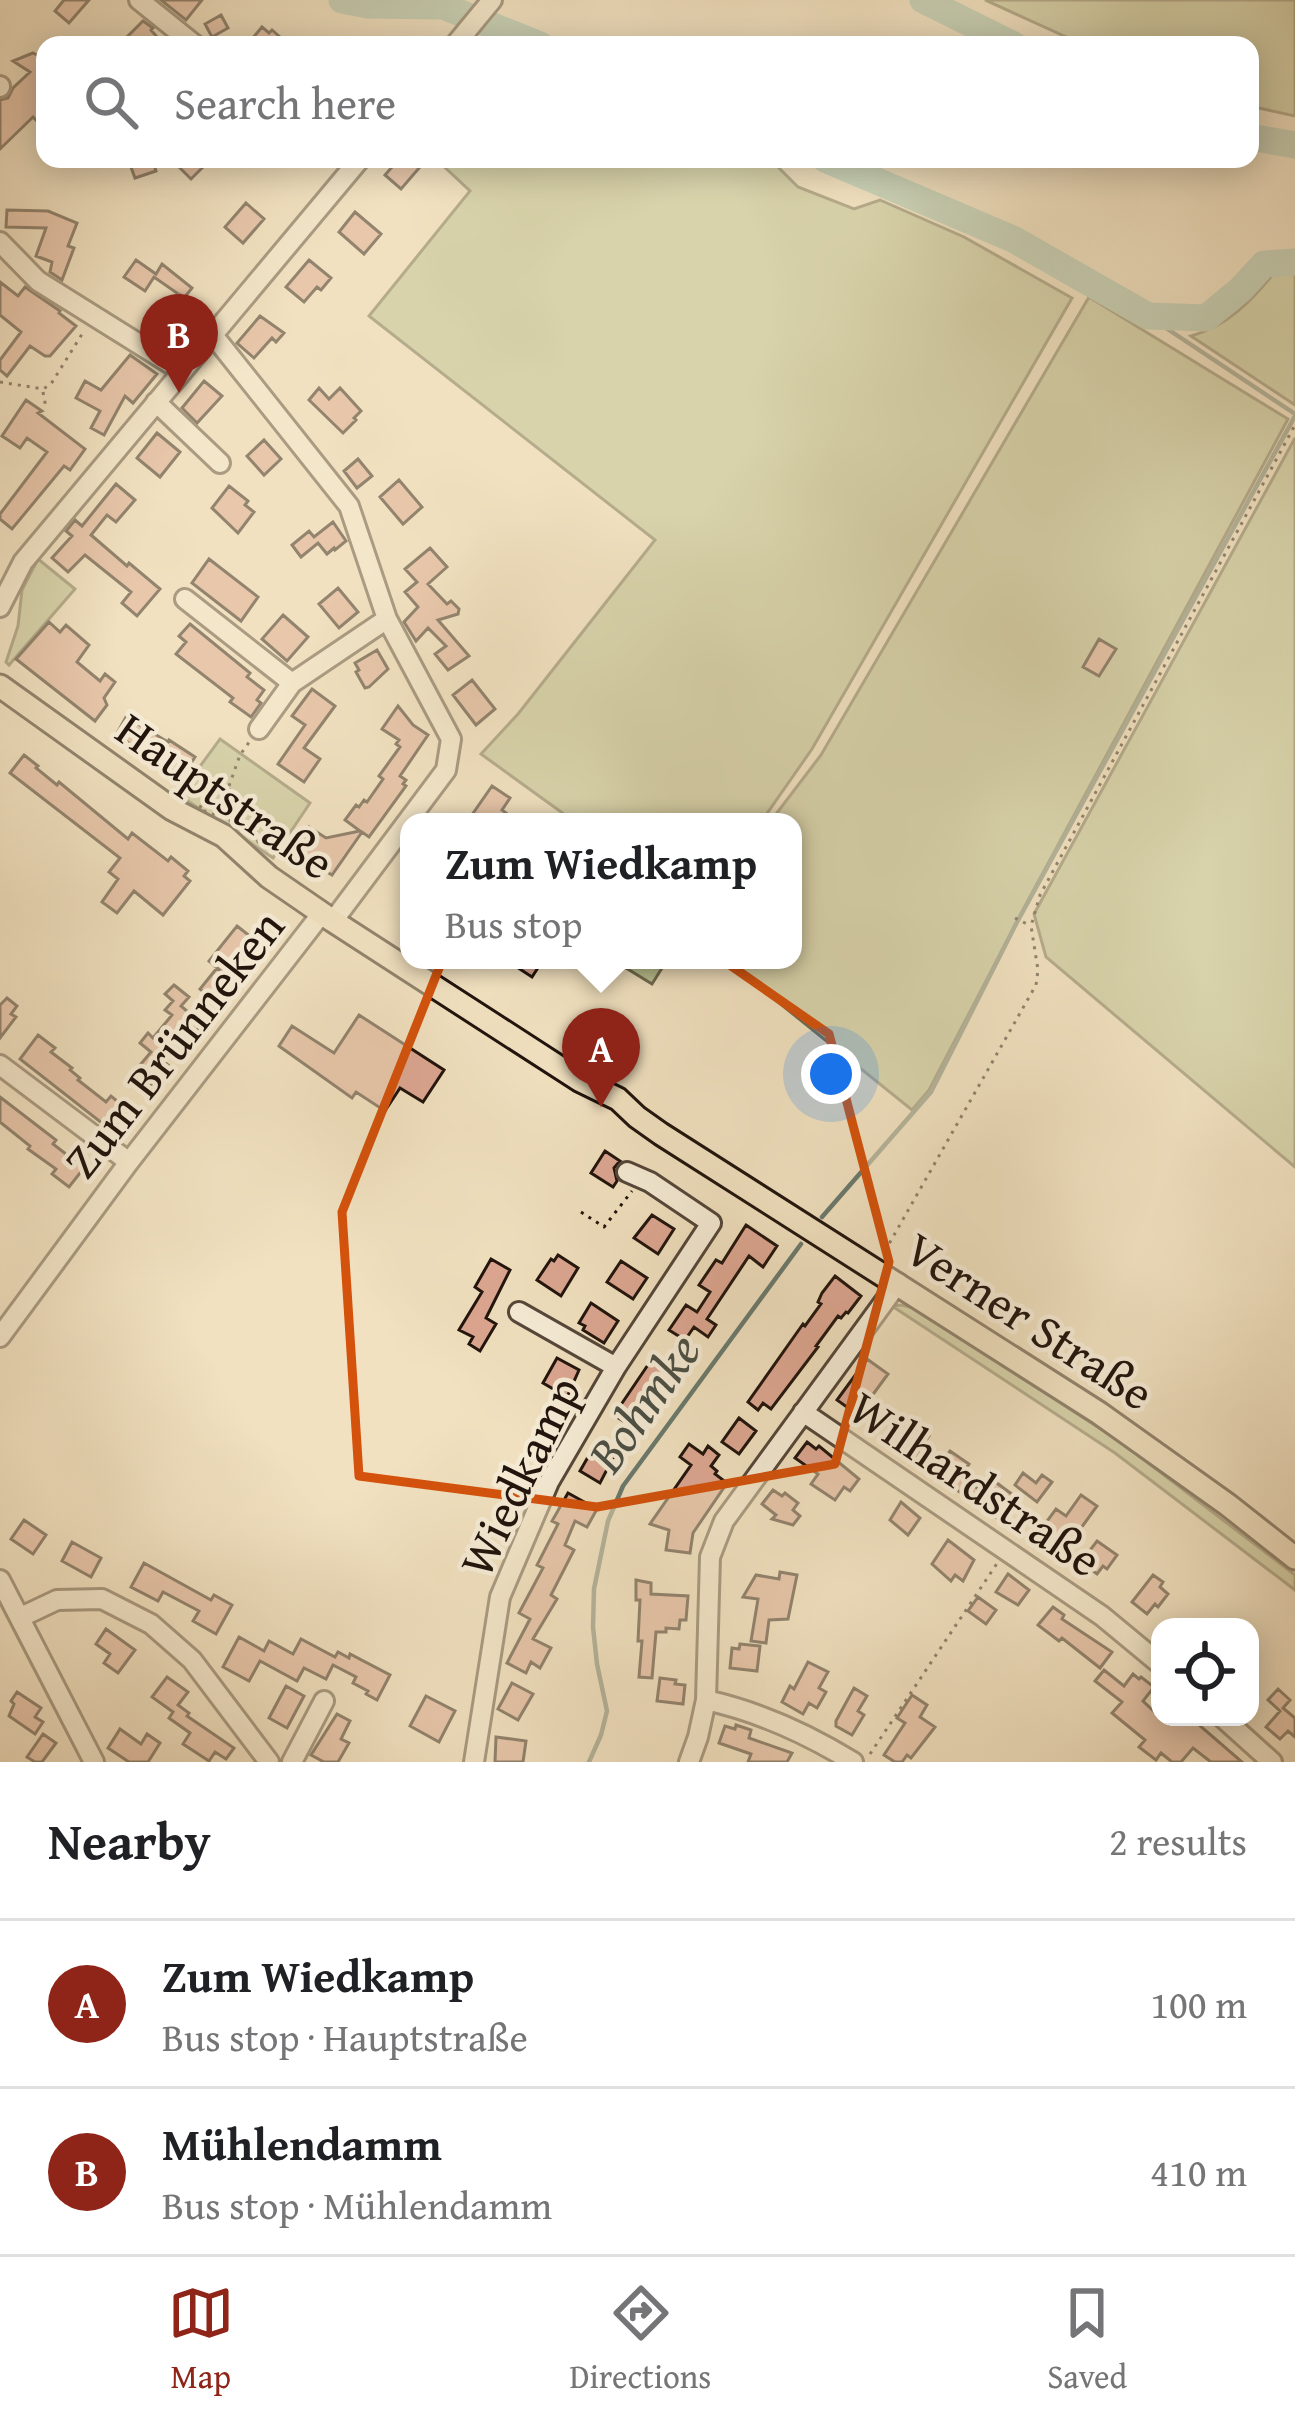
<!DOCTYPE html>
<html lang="en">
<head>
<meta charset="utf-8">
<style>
  body { margin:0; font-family:"Gentium Book Plus",serif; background:#f2f2f2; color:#202124 }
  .controls { position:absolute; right:36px; bottom:36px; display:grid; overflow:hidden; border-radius:24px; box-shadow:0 6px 30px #0003 }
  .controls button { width:108px; height:108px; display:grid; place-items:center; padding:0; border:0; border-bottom:3px solid #e0e0e0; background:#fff; color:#202124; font:60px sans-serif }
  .you { position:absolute; left:831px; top:1074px; width:42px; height:42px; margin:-30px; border:9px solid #fff; border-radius:50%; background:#1a73e8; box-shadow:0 0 0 18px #1a73e833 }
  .badge { display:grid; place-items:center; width:78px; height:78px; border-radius:50%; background:#8f2418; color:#fff; font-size:39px; font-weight:700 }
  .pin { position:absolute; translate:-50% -99px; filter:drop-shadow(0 3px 6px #0008) }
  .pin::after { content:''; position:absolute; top:63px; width:42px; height:36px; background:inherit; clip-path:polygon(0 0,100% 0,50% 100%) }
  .popup { position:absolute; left:400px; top:813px; width:402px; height:156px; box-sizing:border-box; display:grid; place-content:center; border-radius:24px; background:#fff; filter:drop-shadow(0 3px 9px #0005); font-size:39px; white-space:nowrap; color:#757577 }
  .popup b { font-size:45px; color:#202124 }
  .popup::after { content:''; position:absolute; left:50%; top:100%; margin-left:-24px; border:24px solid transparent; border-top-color:#fff }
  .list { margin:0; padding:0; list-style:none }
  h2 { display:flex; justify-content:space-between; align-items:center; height:156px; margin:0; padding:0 48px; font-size:51px }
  h2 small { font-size:39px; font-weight:400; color:#757577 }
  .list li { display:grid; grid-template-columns:78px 1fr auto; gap:36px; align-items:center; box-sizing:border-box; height:168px; padding:0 48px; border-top:3px solid #e0e0e0 }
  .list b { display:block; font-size:45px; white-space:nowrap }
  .list p { margin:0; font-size:39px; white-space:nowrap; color:#757577 }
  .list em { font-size:39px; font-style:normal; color:#757577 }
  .icon { flex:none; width:66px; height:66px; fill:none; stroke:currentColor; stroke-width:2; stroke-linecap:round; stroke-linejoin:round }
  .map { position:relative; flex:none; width:1295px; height:1762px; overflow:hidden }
  .search { position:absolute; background:#fff; box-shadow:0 6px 30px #0003; left:36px; right:36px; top:36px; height:132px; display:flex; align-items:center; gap:30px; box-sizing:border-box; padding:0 42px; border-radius:24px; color:#757577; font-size:45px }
  .sheet { height:492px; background:#fff }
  nav { display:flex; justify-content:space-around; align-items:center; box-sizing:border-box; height:168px; border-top:3px solid #e0e0e0; background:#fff; font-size:33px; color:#757577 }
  nav a { display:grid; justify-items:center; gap:6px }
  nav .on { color:#8f2418 }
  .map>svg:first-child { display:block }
</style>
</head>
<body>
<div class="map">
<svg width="1295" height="1762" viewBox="0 0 1295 1762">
  <rect width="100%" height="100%" fill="#f1e1c0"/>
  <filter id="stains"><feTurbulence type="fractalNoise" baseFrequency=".00167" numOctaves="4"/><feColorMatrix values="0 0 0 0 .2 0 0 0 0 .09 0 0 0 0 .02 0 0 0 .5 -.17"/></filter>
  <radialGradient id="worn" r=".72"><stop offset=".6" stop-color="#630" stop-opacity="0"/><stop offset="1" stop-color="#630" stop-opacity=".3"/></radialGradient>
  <!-- green -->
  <path fill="#bbc292" stroke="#6e6a4f" stroke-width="3" d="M985,0H1295V116L1250,106V45H1084Z
    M436,159H770L798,187L854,209L880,200L964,237L1072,298L812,749L761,822H575L481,754L518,714L655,540L369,316L470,191Z
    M1275,272H1295V405L1191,336C1228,326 1251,301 1275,272Z
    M1089,297L1288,419L1031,895L929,1090L912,1110L726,960H793V822H770L821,755Z
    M1295,438V1167L1046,957L1034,914Z
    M38,559L75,589L9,665L6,662L18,626L22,590Z
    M220,739L310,803L273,858L179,795Z
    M613,960H667L652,984Z
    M902,1305L917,1309L1122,1443L1295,1575V1590L1115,1453L892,1306Z"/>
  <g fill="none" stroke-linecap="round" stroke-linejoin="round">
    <!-- stream -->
    <path stroke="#6a7a6d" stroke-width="4.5" d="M1148,316L1295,414
      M822,1217L931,1092L1016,924L1295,416
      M589,1762L601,1735L607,1711L597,1664L593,1627L594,1589L608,1521L623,1486L801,1244"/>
    <!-- river -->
    <path stroke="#9bbeae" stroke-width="27" d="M342,0L368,5L443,6L540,45
      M923,0L1014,45
      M1250,137L1295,145
      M825,159L1013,239L1148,316L1206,318L1241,289L1264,264L1295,262"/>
  </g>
  <!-- building -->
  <path fill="#dda792" stroke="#20130c" stroke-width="3" d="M64,0H89L69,23L55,11Z
    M161,0H202L186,20Z
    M221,15L228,28L212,37L205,24Z
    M143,21L153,28L151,30L164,45H119Z
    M262,27L269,33L272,30L289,45H247Z
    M33,53L45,59V114L37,121L33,117L0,149V100L8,98L13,88L30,72L13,61Z
    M128,159H152L156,171L135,178Z
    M171,159H211L191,179Z
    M399,159H411L420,167L401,189L385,175Z
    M246,203L264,219L243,243L225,227Z
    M7,210L48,211L77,223L68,246L74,248L62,280L50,272L52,262L36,256L46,228L6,227Z
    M355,212L381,234L364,254L339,232Z
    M136,260L156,274L162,264L192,288L184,298L179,294L193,306L178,325L162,312L177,293L154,277L145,291L124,277Z
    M309,260L331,278L321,290L317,287L304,302L286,287Z
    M0,282L18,296L25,287L60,311L59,313L76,326L50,356H45L30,346L7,376L0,370V360L21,332L0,315Z
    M260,316L284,333L276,342L272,338L254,358L237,343Z
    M130,355L157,374L133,403L125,396L104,435L91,428L100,411L76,398L85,381L101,390Z
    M204,381L222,396L197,423L182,408Z
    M319,388L329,399L340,388L361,411L354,418L356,420L343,433L309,400Z
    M26,400L42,411L38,413L85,449L70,470L64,466L12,529L0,519V514L47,452L27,438L20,448L2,436Z
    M157,433L180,452L160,477L137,458Z
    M264,440L281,459L264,475L247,456Z
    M358,459L372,476L357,488L344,471Z
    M399,480L422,507L403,524L380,497Z
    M116,484L135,500L116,522L107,515L91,535L127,566L129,563L160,589L137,616L122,603L131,592L85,555L68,572L52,558L72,536L66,531L75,520L82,526Z
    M229,486L248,501L245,505L254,512L238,533L212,508Z
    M333,522L346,541L335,550L334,548L327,554L318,543L301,557L292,545L309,531L314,537Z
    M430,548L447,567L428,584L447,604L451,601L459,609L458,614L438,620L469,656L448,670L435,654L446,646L428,628L416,641L404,622L418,607L405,592L417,582L405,569Z
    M209,559L258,597L241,621L192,583Z
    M338,588L358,612L339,628L319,604Z
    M283,615L308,637L287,661L262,639Z
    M49,622L60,632L66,625L89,645L77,662L100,681L105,674L115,682L104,698L107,705L95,721L16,659Z
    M190,624L250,673L247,677L264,690L257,700L261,703L251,717L230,702L233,698L176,654L186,642L179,636Z
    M1099,639L1116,649L1099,676L1083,667Z
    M377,650L388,669L369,687L365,688L356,672L359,670L355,663Z
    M472,680L495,709L476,725L453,695Z
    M312,689L335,706L304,748L320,759L304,782L278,764L305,725L292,716Z
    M398,706L413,725L428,735L400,776L406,780L403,784L406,786L369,837L362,832L332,875L305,859L294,848L309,827L326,838L360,831L345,820L356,805L359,807L364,800L367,802L383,779L379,776L400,747L396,744L399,740L382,729Z
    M126,717L168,742L169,740L195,757L182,777L116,735Z
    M24,755L38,766L36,768L57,785L59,782L128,839L132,833L168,861L171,857L188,871L184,876L190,881L163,915L134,891L117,913L102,902L118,879L109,872L120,858L10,773Z
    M492,786L510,798L502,810L506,813L500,822H467Z
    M237,926L255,940L224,974L236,984L219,1005L200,989L217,968L223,973L209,961Z
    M506,960H543L532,977Z
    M174,985L189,997L181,1006L202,1024L187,1043L176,1034L158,1057L168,1065L146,1090L130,1077L151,1052L140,1043L148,1033L153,1038L172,1015L165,1010L173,1001L165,994Z
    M7,998L17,1006L11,1014L16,1017L0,1038V1005Z
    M359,1015L444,1070L423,1102L400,1088L385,1111L356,1092L352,1098L279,1046L292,1026L334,1053Z
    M38,1035L55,1048L51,1052L72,1068L70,1070L80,1078L78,1080L106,1102L111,1096L128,1110L112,1131L20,1059Z
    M0,1097L56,1140L53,1144L84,1168L69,1187L52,1174L56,1169L28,1149L30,1146L0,1122Z
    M605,1151L620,1161L614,1168L617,1181L613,1187L591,1173Z
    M652,1215L674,1229L658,1254L634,1238Z
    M746,1225L777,1246L763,1267L749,1256L707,1319L716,1325L708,1337L694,1327L685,1340L669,1330L686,1305L697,1312L710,1292L699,1285L716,1260L722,1263Z
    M558,1255L578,1268L561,1296L537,1280L551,1259L554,1261Z
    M491,1259L510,1270L486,1318L496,1324L480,1351L469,1344L473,1337L459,1330L482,1292L475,1287Z
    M621,1261L647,1278L633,1299L607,1282Z
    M835,1276L861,1296L848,1313L846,1312L841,1318L838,1316L816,1346L818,1347L771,1409L763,1403L758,1410L748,1402L803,1324L805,1326L821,1304L818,1302L822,1293Z
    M591,1303L618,1321L604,1343L583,1330L585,1326L579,1323Z
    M654,1356L677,1371L658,1395L654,1392L631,1426L614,1415Z
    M557,1358L579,1370L567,1397L543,1383Z
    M867,1359L888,1374L858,1415L837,1400Z
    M739,1418L756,1431L739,1454L722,1442Z
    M910,1426L929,1436L912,1460L895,1447Z
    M807,1442L816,1449L819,1446L859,1479L850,1491L844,1487L835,1500L811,1484L818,1474L795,1458Z
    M596,1443L615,1454L600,1483L580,1471Z
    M689,1444L703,1454L708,1446L719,1455L711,1466L717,1471L715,1474L727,1483L693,1533L690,1553L666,1550L669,1530L650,1524L691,1465L680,1457Z
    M950,1451L969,1464L960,1476L981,1491L990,1478L1017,1498L1008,1511L1005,1509L998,1519L934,1474Z
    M1023,1473L1036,1483L1042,1475L1052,1482L1037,1502L1015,1485Z
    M773,1490L782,1496L785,1493L798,1503L793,1510L800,1516L793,1525L772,1519L776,1515L762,1504Z
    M568,1493L597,1509L587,1527L575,1521L565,1545L574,1550L551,1595L557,1599L533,1639L551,1648L540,1668L531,1662L526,1673L507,1663L530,1619L519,1613L543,1568L537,1565L558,1524L552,1521Z
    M1081,1495L1097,1506L1076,1535L1070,1530L1065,1537L1062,1534L1055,1544L1039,1532L1056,1509L1066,1516Z
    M901,1502L920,1518L908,1535L890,1520Z
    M24,1520L46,1535L33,1554L11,1539Z
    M948,1540L974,1560L963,1581L955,1575L951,1581L932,1564Z
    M1097,1541L1117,1555L1107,1569L1103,1566L1097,1574L1081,1562Z
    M72,1542L101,1558L91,1577L62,1561Z
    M144,1563L211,1600L214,1595L232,1605L216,1634L193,1621L199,1611L163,1592L158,1601L131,1587Z
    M780,1572L797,1575L788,1619L769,1620L766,1643L751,1641L758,1599L743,1597L756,1575L779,1579Z
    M1008,1574L1029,1590L1018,1605L996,1592Z
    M1153,1575L1163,1582L1160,1587L1168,1594L1158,1607L1155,1604L1147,1614L1132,1602Z
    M636,1580L651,1583V1594L688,1596L686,1620H680L679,1629L666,1628V1632H656L652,1678L639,1677L642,1641H638L640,1600H636Z
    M978,1597L996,1610L986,1624L968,1611Z
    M1053,1607L1064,1615L1062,1619L1112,1652L1100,1668L1062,1638L1059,1641L1038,1625Z
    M106,1629L135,1650L118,1673L104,1663L110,1654L96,1644Z
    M239,1637L264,1651L269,1641L293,1654L301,1639L335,1657L338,1652L349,1658L350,1654L390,1675L377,1700L366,1694L368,1691L353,1683L356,1677L333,1665L326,1679L304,1668L297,1681L260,1661L249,1681L223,1667Z
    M740,1644L760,1646L757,1671L730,1668L732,1648L739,1649Z
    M808,1662L828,1672L819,1688L826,1692L817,1708L809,1703L803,1714L782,1702L790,1686L794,1689Z
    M1104,1670L1124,1686L1133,1674L1139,1679L1141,1677L1154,1687L1143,1701L1160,1717L1169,1723L1174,1717H1190L1242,1762H1211L1193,1748L1181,1762H1172L1161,1753L1156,1760L1139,1747L1145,1740L1112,1713L1122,1702L1095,1681Z
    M167,1677L188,1692L178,1705L189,1713L187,1716L234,1748L226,1759L215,1752L209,1761L183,1744L190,1733L169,1718L173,1712L152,1697Z
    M660,1678L676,1680L675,1684L685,1685L683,1704L657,1701Z
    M512,1683L533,1694L518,1720L498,1709Z
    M286,1686L304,1696L287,1728L269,1718Z
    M854,1688L867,1696L858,1711L864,1715L852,1735L836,1726V1721Z
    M1278,1689L1290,1700L1283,1708L1295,1718V1737L1288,1731L1280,1739L1266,1727L1280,1711L1268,1700Z
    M17,1692L41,1708L35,1717L43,1722L35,1734L9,1716L14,1704L11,1701Z
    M912,1695L927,1705L920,1717L935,1727L911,1758L907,1755L902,1762H895L884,1755L905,1723L897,1718Z
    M426,1696L455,1711L439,1742L410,1726Z
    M337,1714L350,1721L341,1739L349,1743L338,1762H324L311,1755Z
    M736,1725L751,1730L749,1738L792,1753L787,1762H748L751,1754L719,1743L725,1726L735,1729Z
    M120,1729L141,1744L147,1734L160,1743L148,1762H129L108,1748Z
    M43,1734L56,1743L42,1762H35L27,1757Z
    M496,1737L526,1741L523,1762H495Z"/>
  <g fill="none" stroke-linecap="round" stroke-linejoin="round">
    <!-- minor casing -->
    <g stroke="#544639" stroke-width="24">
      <path id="minor" d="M139,0L195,45
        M455,45L492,0
        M0,87V86
        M0,242L38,281L182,371
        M213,335L349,506L387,619L451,739L446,770L333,921
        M156,402L220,463
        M185,599L292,683L387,619
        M0,607L23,562L360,159
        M259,729L292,683
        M0,1065L129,1162
        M519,1312L616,1367
        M0,1337L129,1162L322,913
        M803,1412L1102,1616L1160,1664
        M0,1580L94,1762
        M21,1617L57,1600L102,1599L151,1624L192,1660L269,1762
        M706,1700C760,1712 806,1733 853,1762
        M1222,1717L1272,1762
        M292,1762L324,1701
        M474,1762L500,1597L549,1482L616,1367L711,1223L650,1182L627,1172
        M689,1762L698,1737L706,1700L710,1557L724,1521L898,1283"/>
    </g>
    <!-- major casing -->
    <g stroke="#20130c" stroke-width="27">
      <path id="major" d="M0,686L172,809L224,836L269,877L333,921L579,1080L618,1099L637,1117L661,1134L1099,1413L1228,1505L1295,1558"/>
    </g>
    <!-- path -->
    <path stroke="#20130c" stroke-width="3" stroke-dasharray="3 6" stroke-linecap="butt" d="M0,382L43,389L51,384L84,331
      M43,392L46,408
      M229,786L240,755L250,741
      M228,788L253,811L258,842L229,820L199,809L210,791Z
      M1015,918L1029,925
      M581,1212L604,1227L632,1191
      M885,1251L1036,985L1038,970L1031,926L1040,895L1295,425
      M870,1754L998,1562"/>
    <!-- minor -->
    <use href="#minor" stroke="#f6ecd6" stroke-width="18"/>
    <!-- major -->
    <use href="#major" stroke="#f1e1c0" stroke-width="21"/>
  </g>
  <!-- marked area -->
  <path d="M0 0H1295V1762H0ZM616,886L829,1034L889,1262L835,1464L597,1507L359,1476L342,1212L453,933Z" fill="#f1e1c0" fill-opacity=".55" fill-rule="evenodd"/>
  <path fill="none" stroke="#d4520c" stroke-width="9" stroke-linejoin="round" d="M616,886L829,1034L889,1262L835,1464L597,1507L359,1476L342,1212L453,933Z"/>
  <g text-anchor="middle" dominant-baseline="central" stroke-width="9" stroke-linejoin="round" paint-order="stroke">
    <!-- street labels -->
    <g font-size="48" fill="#20130c" stroke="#f6ecd6">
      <text transform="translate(226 795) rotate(35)">Hauptstraße</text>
      <text transform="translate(173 1043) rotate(-52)">Zum Brünneken</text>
      <text transform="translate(1030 1320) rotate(33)">Verner Straße</text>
      <text transform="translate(519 1476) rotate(-64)">Wiedkamp</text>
      <text transform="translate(976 1483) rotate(34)">Wilhardstraße</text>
    </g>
    <!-- water labels -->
    <g font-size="51" font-style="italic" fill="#4b4f45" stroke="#f6ecd6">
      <text transform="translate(643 1402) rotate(-55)">Bohmke</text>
    </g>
  </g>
  <rect width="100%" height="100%" filter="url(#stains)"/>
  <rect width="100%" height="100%" fill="url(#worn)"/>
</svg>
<div class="controls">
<button><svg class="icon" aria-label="locate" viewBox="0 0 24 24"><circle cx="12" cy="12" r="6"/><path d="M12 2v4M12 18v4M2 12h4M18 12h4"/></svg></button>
</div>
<div class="you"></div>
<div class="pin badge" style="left:601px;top:1107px">A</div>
<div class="popup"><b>Zum Wiedkamp</b>Bus stop</div>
<div class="pin badge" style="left:179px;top:393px">B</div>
<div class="search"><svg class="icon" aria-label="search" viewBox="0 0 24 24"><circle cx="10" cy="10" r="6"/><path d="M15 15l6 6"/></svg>Search here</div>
</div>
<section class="sheet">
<h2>Nearby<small>2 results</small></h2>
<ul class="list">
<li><span class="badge">A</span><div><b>Zum Wiedkamp</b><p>Bus stop · Hauptstraße</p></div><em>100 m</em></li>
<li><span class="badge">B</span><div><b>Mühlendamm</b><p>Bus stop · Mühlendamm</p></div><em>410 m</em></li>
</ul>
</section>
<nav>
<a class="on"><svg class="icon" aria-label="map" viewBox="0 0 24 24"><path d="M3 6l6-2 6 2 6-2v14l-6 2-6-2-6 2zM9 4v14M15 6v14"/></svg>Map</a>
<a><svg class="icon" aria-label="directions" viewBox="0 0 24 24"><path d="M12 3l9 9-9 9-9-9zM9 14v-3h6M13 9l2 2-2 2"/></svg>Directions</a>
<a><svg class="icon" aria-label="saved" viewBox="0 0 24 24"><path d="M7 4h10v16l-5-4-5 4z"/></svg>Saved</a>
</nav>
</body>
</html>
